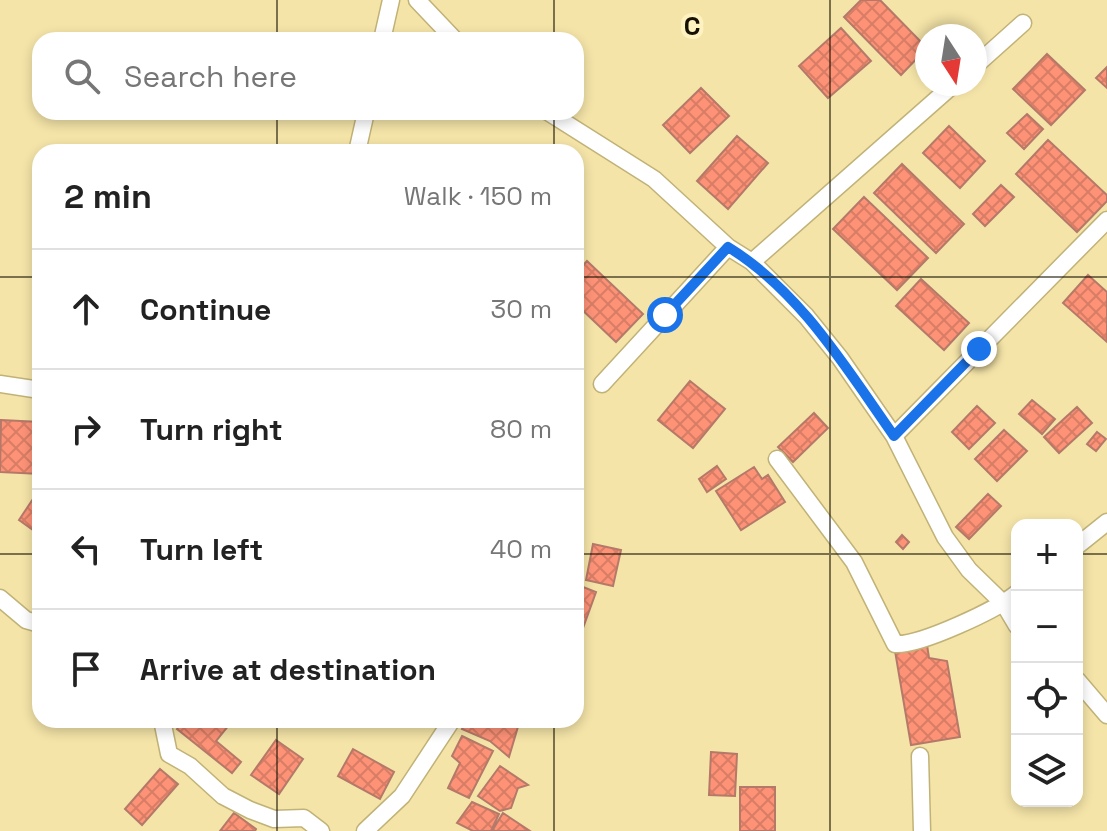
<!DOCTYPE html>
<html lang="en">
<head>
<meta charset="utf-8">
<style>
  body { margin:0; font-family:"Space Grotesk",sans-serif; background:#f6f6f6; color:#222 }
  .controls { position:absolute; right:24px; bottom:24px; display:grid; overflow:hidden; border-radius:16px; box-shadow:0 4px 12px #0003 }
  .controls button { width:72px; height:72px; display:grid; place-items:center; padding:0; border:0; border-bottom:2px solid #e0e0e0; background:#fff; color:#222; font:40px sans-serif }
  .compass { position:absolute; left:915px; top:24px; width:72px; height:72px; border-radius:50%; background:#fff; box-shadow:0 4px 12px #0003; rotate:168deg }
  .stop { position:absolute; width:24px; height:24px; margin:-18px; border:6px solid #1a73e8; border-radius:50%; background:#fff }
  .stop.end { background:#1a73e8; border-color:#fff; box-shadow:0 2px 8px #0008 }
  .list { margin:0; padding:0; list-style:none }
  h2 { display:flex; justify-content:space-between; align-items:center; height:104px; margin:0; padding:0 32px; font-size:34px }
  h2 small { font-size:26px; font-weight:400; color:#767676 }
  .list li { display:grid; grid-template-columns:52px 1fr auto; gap:24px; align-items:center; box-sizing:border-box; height:120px; padding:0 32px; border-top:2px solid #e0e0e0 }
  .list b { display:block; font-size:30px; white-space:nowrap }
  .list em { font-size:26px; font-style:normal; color:#767676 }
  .icon { flex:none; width:44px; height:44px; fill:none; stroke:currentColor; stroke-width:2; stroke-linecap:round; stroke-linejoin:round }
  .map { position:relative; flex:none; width:1107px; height:831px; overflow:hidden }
  .search { position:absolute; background:#fff; box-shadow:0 4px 12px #0003; left:32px; top:32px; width:552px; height:88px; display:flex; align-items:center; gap:20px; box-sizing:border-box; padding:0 28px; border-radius:24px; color:#767676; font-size:30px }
  .panel { position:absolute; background:#fff; box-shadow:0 4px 12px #0003; left:32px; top:144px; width:552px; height:584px; border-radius:24px }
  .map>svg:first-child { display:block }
</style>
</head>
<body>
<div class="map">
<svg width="1107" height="831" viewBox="0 0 1107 831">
  <defs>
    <pattern id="building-cross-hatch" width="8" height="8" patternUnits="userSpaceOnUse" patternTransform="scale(2)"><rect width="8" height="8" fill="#fd9277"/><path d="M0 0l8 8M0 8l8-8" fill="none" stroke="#d87d65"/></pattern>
  </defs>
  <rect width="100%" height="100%" fill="#f4e4a8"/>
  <!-- building -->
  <path fill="url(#building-cross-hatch)" stroke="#b57969" stroke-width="2" d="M861,0H880L927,48L901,75L844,17Z
    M841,28L871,61L828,98L799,66Z
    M1047,54L1085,90L1051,125L1013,89Z
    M1107,67V88L1096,78Z
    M701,88L729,116L690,153L663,125Z
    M1027,114L1043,129L1024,149L1007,133Z
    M949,126L985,161L960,188L923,153Z
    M737,136L768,163L728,209L697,181Z
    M1048,140L1107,195V201L1077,232L1016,174Z
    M902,164L964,224L936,253L874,193Z
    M1001,185L1014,197L985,226L973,214Z
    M864,197L928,258L897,290L833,229Z
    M587,261L643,314L616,342L576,304V273Z
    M1088,275L1107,292V342L1063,303Z
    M921,279L969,323L944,350L896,306Z
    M690,381L725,409L693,448L658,420Z
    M1032,400L1055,419L1042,434L1019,414Z
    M977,406L995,423L969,449L952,432Z
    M1077,407L1092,423L1059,453L1044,437Z
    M814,413L828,428L793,462L778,447Z
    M1,420L40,422V474L0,472Z
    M1004,430L1027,451L997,481L975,459Z
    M1097,432L1106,439L1096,451L1087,444Z
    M717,466L726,479L707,492L699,479Z
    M754,467L762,479L768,475L785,502L741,530L716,491Z
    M988,494L1001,506L969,539L956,527Z
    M35,496L40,500V535L19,520Z
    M902,535L909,542L903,549L896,542Z
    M593,544L621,550L613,586L586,580Z
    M578,585L596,592L583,628L576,626Z
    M927,645L929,658L947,661L960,737L911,745L895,651Z
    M184,720H233L216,741L241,762L232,773L177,729Z
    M466,720H520L509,757L490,741L462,729Z
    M462,736L493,751L469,798L448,788L460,763L452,756Z
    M276,740L303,759L279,794L251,775Z
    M353,749L394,772L380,799L338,776Z
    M711,752L737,754L735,796L709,795Z
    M500,766L528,785L518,788L511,808L500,811L478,796Z
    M160,769L178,784L142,825L125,809Z
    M740,787H775V831H740Z
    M472,802L499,814L491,831H473L457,823Z
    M234,813L256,829L255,831H220Z
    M503,813L530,831H492Z"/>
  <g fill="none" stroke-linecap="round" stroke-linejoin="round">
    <!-- street casing -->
    <g stroke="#c1b277" stroke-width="19">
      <path id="street" d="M417,0L455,40
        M382,40L391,0
        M975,66L1023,23
        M548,112L654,179L728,247L752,262L806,316L840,358L894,436L945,537L969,570L1004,604L1017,626
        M357,152L366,112
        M752,262L954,84
        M0,384L40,390
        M602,384L728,247
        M894,436L1107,220
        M777,459L854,562L895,644C920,646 998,609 1017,593
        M1077,546L1107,522
        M0,598L26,620L40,624
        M1077,680L1107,715
        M162,720L169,754L190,766L223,796L250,810L274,819L304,818L321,831
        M920,756L922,831
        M365,831L402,796L452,720"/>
    </g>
    <!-- street -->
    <use href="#street" stroke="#fff" stroke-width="16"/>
  </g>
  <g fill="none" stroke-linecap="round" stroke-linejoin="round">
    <!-- route -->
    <path stroke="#1a73e8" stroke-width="10" d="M665,315L728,247C800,291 846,368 894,436L979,349"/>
  </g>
  <!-- grid -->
  <path fill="none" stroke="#161000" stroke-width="2" stroke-opacity="0.55" d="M277,0V40M554,0V40M830,0V831M277,112V152M554,112V152M0,277H40M576,277H1107M0,554H40M576,554H1017M1077,554H1107M277,720V831M554,720V831"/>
  <g font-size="26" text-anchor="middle" font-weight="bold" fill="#161000" stroke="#fef2c1" stroke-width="8" stroke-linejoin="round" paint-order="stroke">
    <text x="692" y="35">C</text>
  </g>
</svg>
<div class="controls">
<button>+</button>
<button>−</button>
<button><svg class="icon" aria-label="locate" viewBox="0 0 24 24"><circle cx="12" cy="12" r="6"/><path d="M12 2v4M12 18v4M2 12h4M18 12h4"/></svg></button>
<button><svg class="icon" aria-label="layers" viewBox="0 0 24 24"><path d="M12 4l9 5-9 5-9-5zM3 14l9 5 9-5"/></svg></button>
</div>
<svg class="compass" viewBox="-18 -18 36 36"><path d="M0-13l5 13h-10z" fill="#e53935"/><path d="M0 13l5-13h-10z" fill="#767676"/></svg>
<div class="stop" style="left:665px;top:315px"></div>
<div class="stop end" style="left:979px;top:349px"></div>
<div class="search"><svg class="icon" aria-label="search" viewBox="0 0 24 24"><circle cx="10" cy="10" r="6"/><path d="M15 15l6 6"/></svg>Search here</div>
<section class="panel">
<h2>2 min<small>Walk · 150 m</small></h2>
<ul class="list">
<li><svg class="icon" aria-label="ahead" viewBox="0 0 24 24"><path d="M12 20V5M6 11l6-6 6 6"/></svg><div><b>Continue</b></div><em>30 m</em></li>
<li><svg class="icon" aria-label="right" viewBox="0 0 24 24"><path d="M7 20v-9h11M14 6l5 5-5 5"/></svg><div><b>Turn right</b></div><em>80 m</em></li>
<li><svg class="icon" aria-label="left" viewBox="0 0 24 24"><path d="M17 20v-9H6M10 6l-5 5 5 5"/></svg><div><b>Turn left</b></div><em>40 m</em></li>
<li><svg class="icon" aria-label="arrive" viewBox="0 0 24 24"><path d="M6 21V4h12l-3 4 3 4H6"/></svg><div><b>Arrive at destination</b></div></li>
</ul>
</section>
</div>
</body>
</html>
